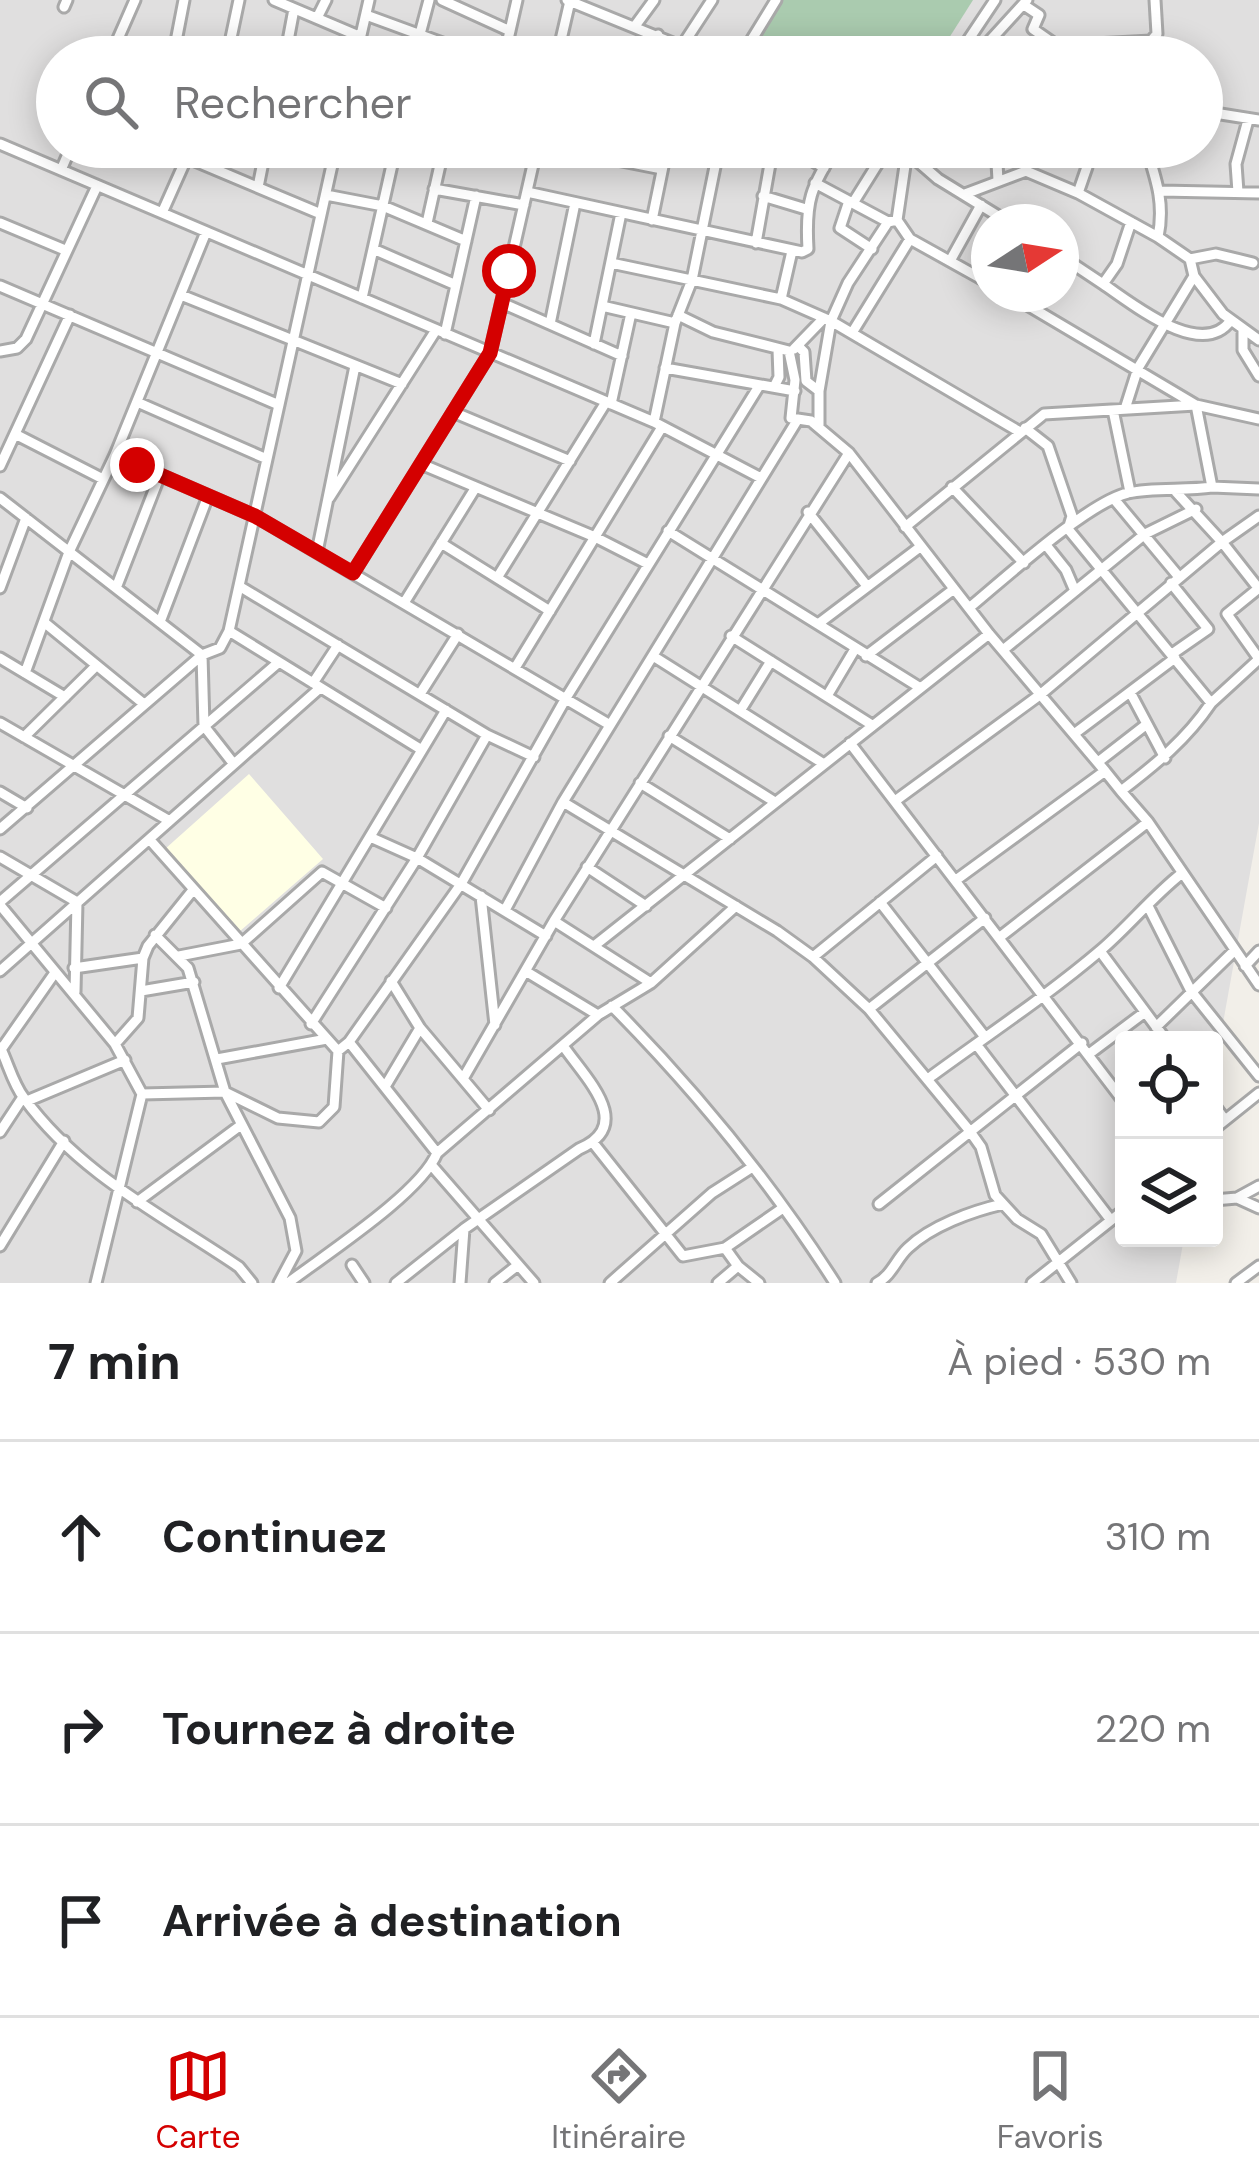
<!DOCTYPE html>
<html lang="fr">
<head>
<meta charset="utf-8">
<style>
  body { margin:0; font-family:"DM Sans",sans-serif; background:#f2f2f2; color:#202124 }
  .controls { position:absolute; right:36px; bottom:36px; display:grid; overflow:hidden; border-radius:12px; box-shadow:0 6px 30px #0003 }
  .controls button { width:108px; height:108px; display:grid; place-items:center; padding:0; border:0; border-bottom:3px solid #e0e0e0; background:#fff; color:#202124; font:60px sans-serif }
  .compass { position:absolute; left:971px; top:204px; width:108px; height:108px; border-radius:50%; background:#fff; box-shadow:0 6px 30px #0003; rotate:78deg }
  .stop { position:absolute; width:36px; height:36px; margin:-27px; border:9px solid #d40000; border-radius:50%; background:#fff }
  .stop.end { background:#d40000; border-color:#fff; box-shadow:0 3px 12px #0008 }
  .list { margin:0; padding:0; list-style:none }
  h2 { display:flex; justify-content:space-between; align-items:center; height:156px; margin:0; padding:0 48px; font-size:51px }
  h2 small { font-size:39px; font-weight:400; color:#757577 }
  .list li { display:grid; grid-template-columns:78px 1fr auto; gap:36px; align-items:center; box-sizing:border-box; height:192px; padding:0 48px; border-top:3px solid #e0e0e0 }
  .list b { display:block; font-size:45px; white-space:nowrap }
  .list em { font-size:39px; font-style:normal; color:#757577 }
  .icon { flex:none; width:66px; height:66px; fill:none; stroke:currentColor; stroke-width:2; stroke-linecap:round; stroke-linejoin:round }
  .map { position:relative; flex:none; width:1259px; height:1283px; overflow:hidden }
  .search { position:absolute; background:#fff; box-shadow:0 6px 30px #0003; left:36px; right:36px; top:36px; height:132px; display:flex; align-items:center; gap:30px; box-sizing:border-box; padding:0 42px; border-radius:66px; color:#757577; font-size:45px }
  .sheet { height:732px; background:#fff }
  nav { display:flex; justify-content:space-around; align-items:center; box-sizing:border-box; height:168px; border-top:3px solid #e0e0e0; background:#fff; font-size:33px; color:#757577 }
  nav a { display:grid; justify-items:center; gap:6px }
  nav .on { color:#d40000 }
  .map>svg:first-child { display:block }
</style>
</head>
<body>
<div class="map">
<svg width="1259" height="1283" viewBox="0 0 1259 1283">
  <rect width="100%" height="100%" fill="#f2efe9"/>
  <!-- residential -->
  <path fill="#e0dfdf" fill-rule="evenodd" d="M0,0H1259V823L1214,1073V1040H1124V1238H1184L1176,1283H0ZM57,57H1202V147H57ZM989,222H1061V294H989Z"/>
  <!-- education -->
  <path fill="#ffffe5" d="M249,774L323,859L239,932L165,849Z"/>
  <!-- cemetery -->
  <path fill="#aacbaf" d="M782,0H973L937,57H773L753,45Z"/>
  <g fill="none" stroke-linecap="round" stroke-linejoin="round">
    <!-- minor casing -->
    <g stroke="#a9a9a9" stroke-width="15">
      <path id="minor" d="M274,0L361,37
        M442,0L510,31
        M567,0L707,57
        M1024,5L1039,15L1033,29L1053,43L1049,57
        M64,7L67,0
        M366,15L448,45L453,57
        M317,18L326,0
        M635,26L654,0
        M420,34L429,0
        M1095,44L1151,41L1157,34L1155,0
        M682,46L712,0
        M110,57L135,0
        M173,57L184,0
        M227,57L239,0
        M285,57L294,9
        M356,57L369,0
        M504,57L517,0
        M557,57L570,1
        M654,57L658,35
        M735,57H741L776,0
        M957,57L995,0
        M975,57L1027,0
        M1202,111L1259,120
        M0,144L654,422L761,478
        M162,147L321,214
        M473,147L534,159
        M551,147L662,169
        M681,147L717,157
        M791,147L824,168
        M893,147L907,152L897,220
        M908,147L907,152L938,179L1008,222
        M996,147L998,180
        M936,152L996,158
        M61,170L71,147
        M815,183L888,222L897,220L910,239L989,283
        M258,187L266,147
        M434,189L524,205
        M1161,191L1259,193
        M527,192L802,252L808,249C805,199 811,189 836,147
        M1238,192L1236,164L1248,120
        M1078,193L1087,167L1088,147
        M965,194L1026,171L1078,193L1158,237C1165,203 1156,179 1146,147
        M326,195L383,206L466,241
        M763,196L806,209
        M849,201L840,228L872,249
        M853,203L888,147
        M162,213L187,157
        M652,220L667,147
        M0,223L65,250
        M427,223L444,147
        M756,243L773,147
        M373,249L456,285
        M792,251L781,299L831,321L848,283L888,222
        M1061,256L1103,284L1117,264L1131,222
        M1190,259L1216,254L1253,263
        M950,261L981,205
        M611,263L781,299
        M1194,276L1223,314L1259,340
        M1103,284C1133,304 1202,361 1231,320
        M0,286L279,405
        M1009,294L1196,405L1259,419
        M181,295L402,384
        M362,298L396,147
        M502,303L622,356
        M602,306L675,323
        M678,315L713,332L789,351L795,380L791,418L811,421L849,453L989,634L1105,771L956,880
        M550,324L575,203
        M1243,330V350L1259,376
        M852,333L910,239
        M445,334L476,196
        M594,344L621,213
        M799,347L804,352L806,381L819,391
        M794,349L824,318
        M0,351L17,348L26,339L97,186
        M665,368L795,391
        M774,387L779,377L778,350
        M137,402L267,459
        M611,404L631,313
        M1125,409L1138,368L1194,276L1190,259L1158,237
        M1113,410L1130,492
        M453,412L570,461
        M654,422L675,323L692,280L719,147
        M819,427V391L831,321L1020,432
        M1025,428L1048,446L1072,516L1068,529L1211,703C1186,740 1156,764 1121,791L1105,771
        M15,434L103,479
        M115,455L160,475
        M421,464L595,537L648,564
        M0,466L70,315
        M952,487L1024,563
        M1212,487L1259,489
        M0,498L202,655L204,726L233,763
        M329,498L436,330
        M1114,499L1179,577
        M808,512L867,586
        M1259,516L1222,542L1259,589
        M905,527L1044,414L1196,405L1212,487C1186,491 1152,487 1128,493C1088,502 1003,580 969,608
        M668,531L919,687
        M441,543L550,611
        M1046,545L1066,570L1075,591
        M317,552L355,366
        M353,573L490,353L537,147
        M497,578L606,402
        M1171,583L1208,629L1172,654
        M239,586L487,735L534,757
        M0,588L26,518
        M116,588L160,475L255,516L610,725
        M1259,588L1227,614L1259,659
        M404,603L476,487
        M160,622L208,496
        M45,623L144,704
        M818,624L920,547
        M229,631L422,750
        M731,636L872,725
        M1003,650L1145,534L1196,509
        M653,656L824,764
        M866,656L954,589
        M0,658L65,697
        M515,668L662,427
        M25,673L69,552L115,455L206,232
        M313,683L338,645
        M1130,692L1165,758
        M420,694L458,634
        M827,696L855,649
        M1211,703L1259,659
        M740,711L771,661
        M0,723L168,820
        M1074,734L1175,658
        M669,736L775,802
        M24,737L96,666
        M850,743L1124,1102
        M1098,762L1147,724
        M640,783L730,839
        M1121,791L1148,822L1259,985
        M0,792L27,808
        M895,801L1041,694L1222,542L1176,492
        M563,802L777,931L813,957L869,1009L969,1130L981,1147L995,1195L1017,1219L1041,1234L1071,1283
        M0,829L202,655L220,648L229,631L336,147
        M370,837L417,858L546,936
        M150,840L338,1051L349,1042L461,884L566,698L759,386
        M0,857L77,902
        M587,867L646,906
        M481,896L495,1025
        M0,902L279,662
        M880,902L985,1037
        M0,905L115,1044L142,1094L96,1283
        M1148,906L1191,991L1259,1076
        M505,910L563,802L798,419
        M155,935L188,968L225,1092L290,1218L296,1251L279,1283
        M1000,937L1148,822
        M594,946L989,634
        M1100,951L1166,1040
        M179,956L241,944L322,872L386,908
        M813,957L937,856
        M1245,966L1259,951
        M74,968L143,958
        M0,971L320,688
        M527,972L598,1015
        M391,981L420,1028L489,1110
        M651,983L736,906
        M279,988L446,710
        M141,991L194,982
        M75,992L77,902
        M612,1006C695,1090 772,1184 835,1283
        M869,1009L985,918
        M311,1024L417,858L487,735
        M1156,1027L1235,950
        M349,1042L437,1153
        M115,1044L138,1018L143,958L148,946L193,890
        M976,1044L1110,1219
        M0,1047C8,1063 13,1084 24,1098C79,1174 164,1216 239,1267L252,1283
        M0,1051L54,974
        M1089,1054L1145,1012
        M217,1059L327,1039
        M464,1077L554,921L849,453
        M929,1078C986,1036 1047,996 1101,950C1129,926 1152,897 1181,874
        M386,1085L420,1028
        M142,1094L225,1092L278,1118L319,1122L334,1107L338,1051
        M27,1101L125,1060
        M1214,1105L1225,1120
        M1214,1129L1259,1093
        M0,1132L23,1097
        M594,1144L683,1256L725,1248L738,1266L759,1283
        M433,1167L534,1283
        M1237,1198L1259,1208
        M1214,1200L1237,1198L1259,1186
        M137,1202L241,1125
        M879,1204L1082,1043
        M0,1246L64,1141
        M725,1248L783,1208
        M352,1265L364,1283
        M288,1283C326,1254 421,1193 437,1153L598,1015L651,983L554,921
        M396,1283L464,1229L579,1149C635,1125 587,1080 564,1047
        M460,1283L464,1229
        M495,1283L518,1265
        M610,1283L712,1193L751,1168
        M718,1283L738,1266
        M877,1283C892,1275 896,1259 908,1248C931,1226 972,1211 1003,1204
        M1032,1283L1124,1210
        M1236,1283L1259,1266"/>
    </g>
    <!-- minor -->
    <use href="#minor" stroke="#fff" stroke-width="9"/>
  </g>
  <g fill="none" stroke-linecap="round" stroke-linejoin="round">
    <!-- route -->
    <path stroke="#d40000" stroke-width="15" d="M137,465L255,516L353,573L490,353L509,271"/>
  </g>
</svg>
<div class="controls">
<button><svg class="icon" aria-label="locate" viewBox="0 0 24 24"><circle cx="12" cy="12" r="6"/><path d="M12 2v4M12 18v4M2 12h4M18 12h4"/></svg></button>
<button><svg class="icon" aria-label="layers" viewBox="0 0 24 24"><path d="M12 4l9 5-9 5-9-5zM3 14l9 5 9-5"/></svg></button>
</div>
<svg class="compass" viewBox="-18 -18 36 36"><path d="M0-13l5 13h-10z" fill="#e53935"/><path d="M0 13l5-13h-10z" fill="#757577"/></svg>
<div class="stop" style="left:509px;top:271px"></div>
<div class="stop end" style="left:137px;top:465px"></div>
<div class="search"><svg class="icon" aria-label="search" viewBox="0 0 24 24"><circle cx="10" cy="10" r="6"/><path d="M15 15l6 6"/></svg>Rechercher</div>
</div>
<section class="sheet">
<h2>7 min<small>À pied · 530 m</small></h2>
<ul class="list">
<li><svg class="icon" aria-label="ahead" viewBox="0 0 24 24"><path d="M12 20V5M6 11l6-6 6 6"/></svg><div><b>Continuez</b></div><em>310 m</em></li>
<li><svg class="icon" aria-label="right" viewBox="0 0 24 24"><path d="M7 20v-9h11M14 6l5 5-5 5"/></svg><div><b>Tournez à droite</b></div><em>220 m</em></li>
<li><svg class="icon" aria-label="arrive" viewBox="0 0 24 24"><path d="M6 21V4h12l-3 4 3 4H6"/></svg><div><b>Arrivée à destination</b></div></li>
</ul>
</section>
<nav>
<a class="on"><svg class="icon" aria-label="map" viewBox="0 0 24 24"><path d="M3 6l6-2 6 2 6-2v14l-6 2-6-2-6 2zM9 4v14M15 6v14"/></svg>Carte</a>
<a><svg class="icon" aria-label="directions" viewBox="0 0 24 24"><path d="M12 3l9 9-9 9-9-9zM9 14v-3h6M13 9l2 2-2 2"/></svg>Itinéraire</a>
<a><svg class="icon" aria-label="saved" viewBox="0 0 24 24"><path d="M7 4h10v16l-5-4-5 4z"/></svg>Favoris</a>
</nav>
</body>
</html>
